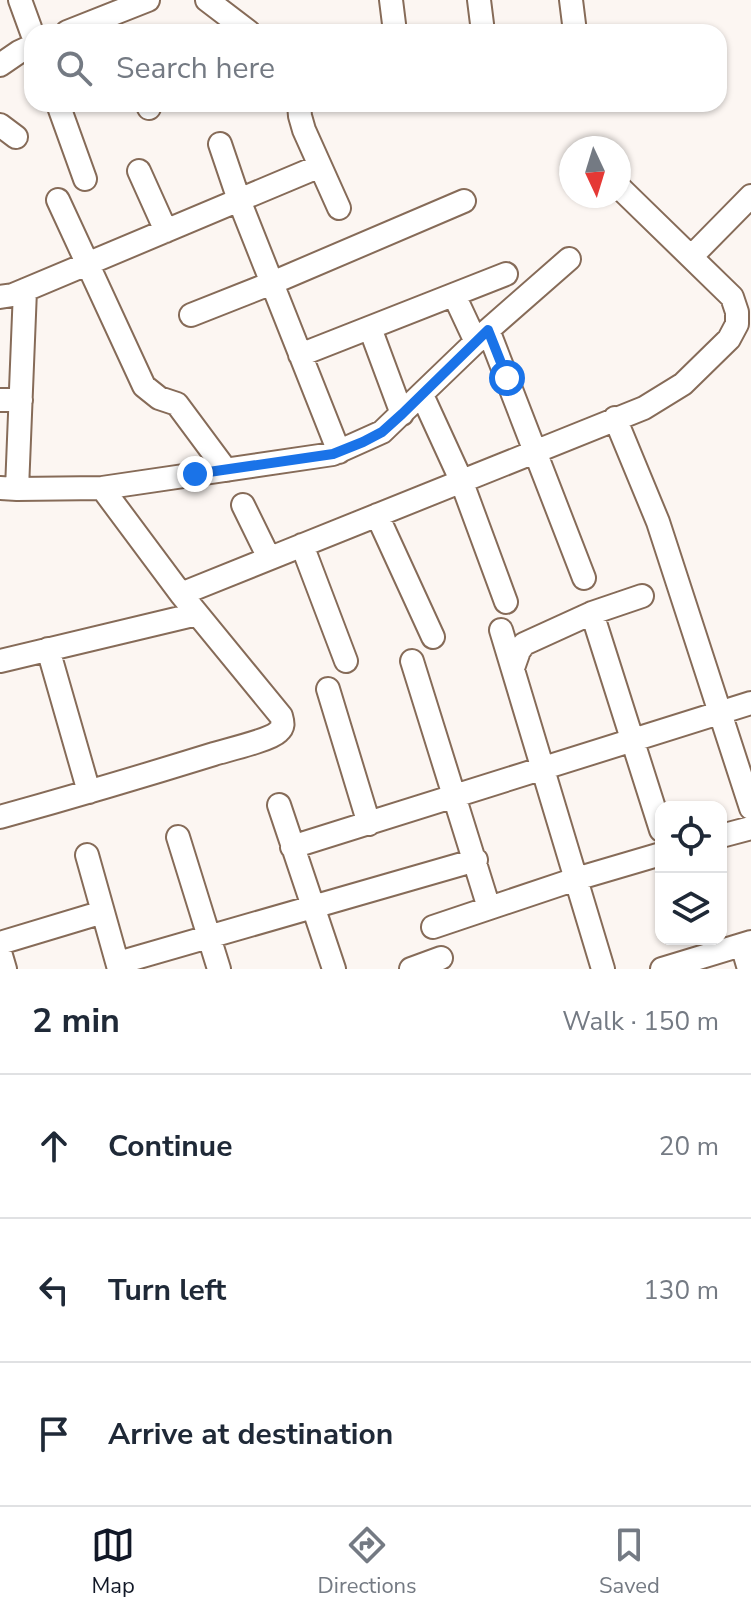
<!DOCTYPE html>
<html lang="en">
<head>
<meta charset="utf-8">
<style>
  body { margin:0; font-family:"Nunito Sans",sans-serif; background:#f6f6f7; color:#1f2937 }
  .controls { position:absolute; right:24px; bottom:24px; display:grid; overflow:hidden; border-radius:16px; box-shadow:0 2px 6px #0004 }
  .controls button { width:72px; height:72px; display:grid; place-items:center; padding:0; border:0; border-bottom:2px solid #e0e1e3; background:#fff; color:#1f2937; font:40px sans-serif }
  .compass { position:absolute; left:559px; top:136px; width:72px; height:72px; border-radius:50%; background:#fff; box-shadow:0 2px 6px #0004; rotate:176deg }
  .stop { position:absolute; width:24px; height:24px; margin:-18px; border:6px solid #1a73e8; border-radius:50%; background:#fff }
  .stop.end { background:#1a73e8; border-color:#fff; box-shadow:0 2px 8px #0008 }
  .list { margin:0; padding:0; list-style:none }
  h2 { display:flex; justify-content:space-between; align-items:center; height:104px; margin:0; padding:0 32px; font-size:34px }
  h2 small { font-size:26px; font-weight:400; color:#747a83 }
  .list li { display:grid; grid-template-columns:52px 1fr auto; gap:24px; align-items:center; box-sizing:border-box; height:144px; padding:0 32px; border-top:2px solid #e0e1e3 }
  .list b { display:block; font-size:30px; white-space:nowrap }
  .list em { font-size:26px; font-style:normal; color:#747a83 }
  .icon { flex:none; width:44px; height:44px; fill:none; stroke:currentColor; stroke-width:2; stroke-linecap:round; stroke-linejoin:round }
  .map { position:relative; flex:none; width:751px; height:969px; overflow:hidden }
  .search { position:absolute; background:#fff; box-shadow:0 2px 6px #0004; left:24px; right:24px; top:24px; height:88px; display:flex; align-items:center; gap:20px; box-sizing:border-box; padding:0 28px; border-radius:24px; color:#747a83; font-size:30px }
  .sheet { height:536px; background:#fff }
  nav { display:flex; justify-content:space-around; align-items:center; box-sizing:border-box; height:112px; border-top:2px solid #e0e1e3; background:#fff; font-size:22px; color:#747a83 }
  nav a { display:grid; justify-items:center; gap:4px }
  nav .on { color:#111827 }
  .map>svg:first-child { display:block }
</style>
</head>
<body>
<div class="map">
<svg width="751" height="969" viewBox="0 0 751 969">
  <rect width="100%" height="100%" fill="#fcf6f2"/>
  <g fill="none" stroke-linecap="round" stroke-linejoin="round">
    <!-- minor casing -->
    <g stroke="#866b58" stroke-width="26">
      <path id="minor" d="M20,0L32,33
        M207,0L249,32
        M391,0L395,32
        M479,0L483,32
        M571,0L575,32
        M67,32L148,0
        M0,65L19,52L32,46
        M58,104L85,179
        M147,104L149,108
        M299,104L300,116L304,130L339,208
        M0,125L16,137
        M220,144L239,200L339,452
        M139,171L166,231
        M58,200L144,386L159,398L177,404L226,470
        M691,257L751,196
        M454,295L476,342
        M0,297L13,295L25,290L320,166
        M191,315L272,283L464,201
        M370,328L402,414
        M488,330L584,578
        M300,355L506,274
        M422,395L461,480L506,602
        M0,400H21
        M615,418L658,522L751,808
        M0,488L17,489L102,488L333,454L382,432L488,330L569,259
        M17,489L25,290
        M243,505L269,558
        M377,515L433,637
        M302,545L346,661
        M181,594L644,408L683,384L729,339L737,324V312L732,297L619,187
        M592,613L661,830
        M501,630L603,969
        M48,649L89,792
        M0,661L197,614
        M412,661L489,908
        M513,668L519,651L524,644L592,613L642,596
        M328,689L369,824
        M279,805L334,969
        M0,817C72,797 143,776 214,754C227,750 270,740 278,732C284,727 283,723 281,716L181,594L102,488
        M721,836L751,828
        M178,837L219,969
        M292,847L751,703
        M87,855L119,969
        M433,927L576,879L661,854
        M0,943L103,912
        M742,945L749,969
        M0,952L5,969
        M118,963L476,860
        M411,969L441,958
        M662,969L751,942"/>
    </g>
    <!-- minor -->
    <use href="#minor" stroke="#fff" stroke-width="22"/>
  </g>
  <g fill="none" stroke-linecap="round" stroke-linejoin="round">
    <!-- route -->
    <path stroke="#1a73e8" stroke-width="10" d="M195,474L333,454L363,442L382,432L402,414L488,330L507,378"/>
  </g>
</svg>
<div class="controls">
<button><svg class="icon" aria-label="locate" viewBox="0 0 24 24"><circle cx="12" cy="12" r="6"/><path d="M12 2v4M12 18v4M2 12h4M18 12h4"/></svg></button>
<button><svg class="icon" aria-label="layers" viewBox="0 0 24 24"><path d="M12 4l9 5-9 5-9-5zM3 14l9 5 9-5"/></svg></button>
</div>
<svg class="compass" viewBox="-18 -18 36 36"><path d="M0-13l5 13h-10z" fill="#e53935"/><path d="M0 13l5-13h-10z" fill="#747a83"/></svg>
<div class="stop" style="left:507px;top:378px"></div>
<div class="stop end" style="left:195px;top:474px"></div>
<div class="search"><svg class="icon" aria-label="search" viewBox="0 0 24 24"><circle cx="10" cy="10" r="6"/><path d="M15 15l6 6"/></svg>Search here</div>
</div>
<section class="sheet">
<h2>2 min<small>Walk · 150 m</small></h2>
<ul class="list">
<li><svg class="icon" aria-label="ahead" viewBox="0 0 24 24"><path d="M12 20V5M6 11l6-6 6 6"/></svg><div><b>Continue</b></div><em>20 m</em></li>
<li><svg class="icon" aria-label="left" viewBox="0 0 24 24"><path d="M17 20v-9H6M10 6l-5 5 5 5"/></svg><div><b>Turn left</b></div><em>130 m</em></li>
<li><svg class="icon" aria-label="arrive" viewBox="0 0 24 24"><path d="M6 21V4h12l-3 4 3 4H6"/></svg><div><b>Arrive at destination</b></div></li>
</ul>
</section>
<nav>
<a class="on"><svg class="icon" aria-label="map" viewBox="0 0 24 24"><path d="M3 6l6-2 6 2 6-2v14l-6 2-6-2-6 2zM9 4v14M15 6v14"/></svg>Map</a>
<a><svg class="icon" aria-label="directions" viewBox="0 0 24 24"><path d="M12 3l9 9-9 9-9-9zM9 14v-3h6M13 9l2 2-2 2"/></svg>Directions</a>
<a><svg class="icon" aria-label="saved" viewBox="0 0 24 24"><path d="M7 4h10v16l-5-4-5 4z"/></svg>Saved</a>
</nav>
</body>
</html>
